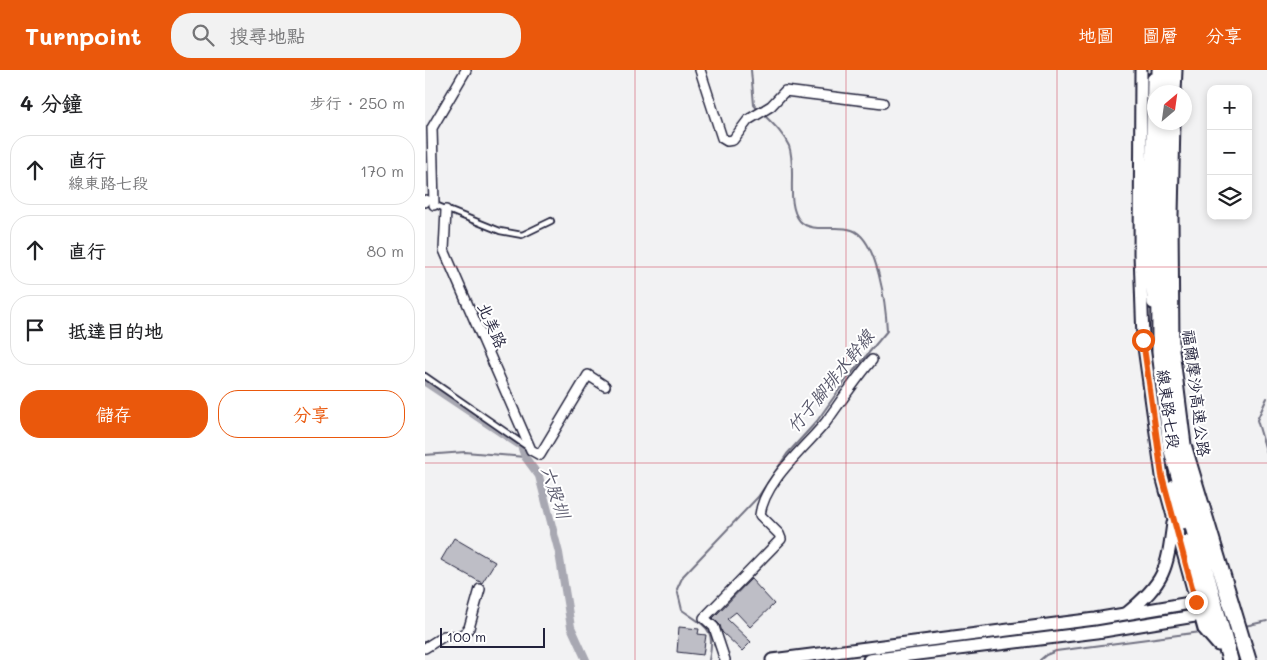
<!DOCTYPE html>
<html lang="zh-TW">
<head>
<meta charset="utf-8">
<style>
  body { margin:0; font-family:Mali,"LXGW WenKai TC",sans-serif; background:#f2f2f2; color:#202124 }
  .controls { position:absolute; right:15px; top:15px; display:grid; overflow:hidden; border-radius:10px; box-shadow:0 2px 8px #0003 }
  .controls button { width:45px; height:45px; display:grid; place-items:center; padding:0; border:0; border-bottom:1px solid #e0e0e0; background:#fff; color:#202124; font:25px sans-serif }
  .compass { position:absolute; left:722px; top:15px; width:45px; height:45px; border-radius:50%; background:#fff; box-shadow:0 2px 8px #0003; rotate:29deg }
  .scale { position:absolute; left:15px; bottom:12px; width:105px; box-sizing:border-box; padding-left:5px; border:2px solid #22223b; border-top:0; font-size:14px; line-height:18px; white-space:nowrap; color:#22223b; -webkit-text-stroke:4px #fff; paint-order:stroke }
  .stop { position:absolute; width:15px; height:15px; margin:-11px; border:4px solid #ea580c; border-radius:50%; background:#fff }
  .stop.end { background:#ea580c; border-color:#fff; box-shadow:0 1px 5px #0008 }
  .list { margin:0; padding:0; list-style:none }
  h2 { display:flex; justify-content:space-between; align-items:center; height:65px; margin:0; padding:0 20px; font-size:21px }
  h2 small { font-size:16px; font-weight:400; color:#757577 }
  .list li { display:grid; grid-template-columns:32px 1fr auto; gap:15px; align-items:center; box-sizing:border-box; height:70px; margin:0 10px 10px; padding:0 10px; border:1px solid #e0e0e0; border-radius:20px }
  .list b { display:block; font-size:19px; white-space:nowrap }
  .list p { margin:0; font-size:16px; white-space:nowrap; color:#757577 }
  .list em { font-size:16px; font-style:normal; color:#757577 }
  .actions { display:flex; gap:10px; padding:15px 20px }
  .actions a { flex:1; padding:11px 0; border:1px solid #ea580c; border-radius:20px; text-align:center; font-size:18px; color:#ea580c }
  .actions .main { background:#ea580c; color:#fff }
  .icon { flex:none; width:28px; height:28px; fill:none; stroke:currentColor; stroke-width:2; stroke-linecap:round; stroke-linejoin:round }
  .map { position:relative; flex:none; width:842px; height:590px; overflow:hidden }
  header { display:flex; align-items:center; gap:30px; box-sizing:border-box; height:70px; padding:0 25px; background:#ea580c; color:#fff }
  header strong { font-size:24px }
  nav { display:flex; gap:28px; margin-inline-start:auto; font-size:18px }
  .search { width:350px; height:45px; background:#f2f2f2; display:flex; align-items:center; gap:12px; box-sizing:border-box; padding:0 18px; border-radius:20px; color:#757577; font-size:19px }
  main { display:flex }
  aside { flex:1; background:#fff }
  .map>svg:first-child { display:block }
</style>
</head>
<body>
<header>
<strong>Turnpoint</strong>
<div class="search"><svg class="icon" aria-label="search" viewBox="0 0 24 24"><circle cx="10" cy="10" r="6"/><path d="M15 15l6 6"/></svg>搜尋地點</div>
<nav><a>地圖</a><a>圖層</a><a>分享</a></nav>
</header>
<main>
<aside>
<h2>4 分鐘<small>步行 · 250 m</small></h2>
<ul class="list">
<li><svg class="icon" aria-label="ahead" viewBox="0 0 24 24"><path d="M12 20V5M6 11l6-6 6 6"/></svg><div><b>直行</b><p>線東路七段</p></div><em>170 m</em></li>
<li><svg class="icon" aria-label="ahead" viewBox="0 0 24 24"><path d="M12 20V5M6 11l6-6 6 6"/></svg><div><b>直行</b></div><em>80 m</em></li>
<li><svg class="icon" aria-label="arrive" viewBox="0 0 24 24"><path d="M6 21V4h12l-3 4 3 4H6"/></svg><div><b>抵達目的地</b></div></li>
</ul>
<div class="actions"><a class="main">儲存</a><a>分享</a></div>
</aside>
<div class="map">
<svg width="842" height="590" viewBox="0 0 842 590">
  <rect width="100%" height="100%" fill="#f2f2f3"/>
  <filter id="ink" filterUnits="userSpaceOnUse"><feTurbulence type="fractalNoise" baseFrequency=".02" numOctaves="2"/><feDisplacementMap in="SourceGraphic" scale="10" xChannelSelector="R" yChannelSelector="G"/><feConvolveMatrix kernelMatrix="1 2 1 2 8 2 1 2 1" color-interpolation-filters="sRGB"/></filter>
  <g filter="url(#ink)">
    <g fill="none" stroke-linecap="round" stroke-linejoin="round">
      <!-- stream -->
      <path stroke="#727282" stroke-width="2" d="M326,0L329,35L334,41
        M842,328L832,350L842,384
        M0,385L40,382L100,387
        M820,556L842,551
        M284,590C291,558 281,557 257,540L252,519L258,506L333,427L362,384L392,351L421,310L462,261C461,237 453,169 427,160C412,154 387,164 375,151C360,134 372,98 364,76C358,63 348,54 338,44
        M615,590L621,585L631,581L776,562"/>
      <!-- canal -->
      <path stroke="#a8a8b2" stroke-width="8" d="M0,312L96,376L100,387L114,406L134,483L146,557L161,590"/>
    </g>
    <!-- building -->
    <path fill="#bebec6" stroke="#22223b" d="M29,468L70,492L57,513L16,490Z
      M326,509L349,534L325,557L311,542L302,549L326,572L317,581L297,562L295,555L288,548Z
      M254,557L274,559L273,564L281,565L278,585L252,582Z"/>
    <g fill="none" stroke-linecap="round" stroke-linejoin="round">
      <!-- lane casing -->
      <g stroke="#22223b" stroke-width="8">
        <path id="lane" d="M8,134L75,161L97,165L126,151
          M0,306L104,378"/>
      </g>
      <!-- street casing -->
      <g stroke="#22223b" stroke-width="12">
        <path id="street" d="M275,0L297,68L302,71L308,70L323,50L346,36L360,21L458,33
          M0,132L1,130
          M9,135L7,58L41,0
          M21,140L19,180L106,380L115,385L163,305L180,316
          M0,578L19,566H33L40,563L44,558L55,519
          M300,590L289,557L279,548L356,469L354,464L335,445C339,411 380,378 401,352C416,331 430,310 447,290"/>
      </g>
      <!-- secondary casing -->
      <g stroke="#22223b" stroke-width="15">
        <path id="secondary" d="M716,0L715,183L718,270L737,406L779,559L793,575
          M728,233L725,174L728,9
          M749,415L758,453
          M763,471L792,571
          M702,543C740,512 742,500 748,453
          M347,590L670,549L771,532L776,533
          M444,590L672,562L776,545L778,540"/>
      </g>
      <!-- highway casing -->
      <g stroke="#22223b" stroke-width="19">
        <path id="highway" d="M735,22V0
          M748,22L749,0
          M734,52L735,281L746,377L805,590
          M747,52L745,145L746,280L758,375L823,590"/>
      </g>
      <!-- lane -->
      <use href="#lane" stroke="#fff" stroke-width="4.5"/>
      <!-- street -->
      <use href="#street" stroke="#fff" stroke-width="9"/>
      <!-- secondary -->
      <use href="#secondary" stroke="#fff" stroke-width="11"/>
      <!-- highway -->
      <use href="#highway" stroke="#fff" stroke-width="15"/>
    </g>
  </g>
  <g fill="none" stroke-linecap="round" stroke-linejoin="round" filter="url(#ink)">
    <!-- route -->
    <path stroke="#ea580c" stroke-width="6" d="M718,270L737,406L771,532"/>
  </g>
  <!-- grid -->
  <path fill="none" stroke="#d1495b" stroke-width="1" stroke-opacity="0.55" d="M210,0V590M421,0V590M632,0V590M0,197H842M0,393H842"/>
  <g text-anchor="middle" dominant-baseline="central" stroke-width="4" stroke-linejoin="round" paint-order="stroke">
    <!-- street labels -->
    <g font-size="16" fill="#22223b" stroke="#fff">
      <text transform="translate(68 255) rotate(66)">北美路</text>
      <text transform="translate(772 323) rotate(83)">福爾摩沙高速公路</text>
      <text transform="translate(744 339) rotate(82)">線東路七段</text>
    </g>
    <!-- water labels -->
    <g font-size="18" font-style="italic" fill="#58586b" stroke="#fff">
      <text transform="translate(405 311) rotate(-51)">竹子腳排水幹線</text>
      <text transform="translate(131 422) rotate(71)">六股圳</text>
    </g>
  </g>
</svg>
<div class="controls">
<button>+</button>
<button>−</button>
<button><svg class="icon" aria-label="layers" viewBox="0 0 24 24"><path d="M12 4l9 5-9 5-9-5zM3 14l9 5 9-5"/></svg></button>
</div>
<svg class="compass" viewBox="-18 -18 36 36"><path d="M0-13l5 13h-10z" fill="#e53935"/><path d="M0 13l5-13h-10z" fill="#757577"/></svg>
<div class="scale">100 m</div>
<div class="stop" style="left:718px;top:270px"></div>
<div class="stop end" style="left:771px;top:532px"></div>
</div>
</main>
</body>
</html>
